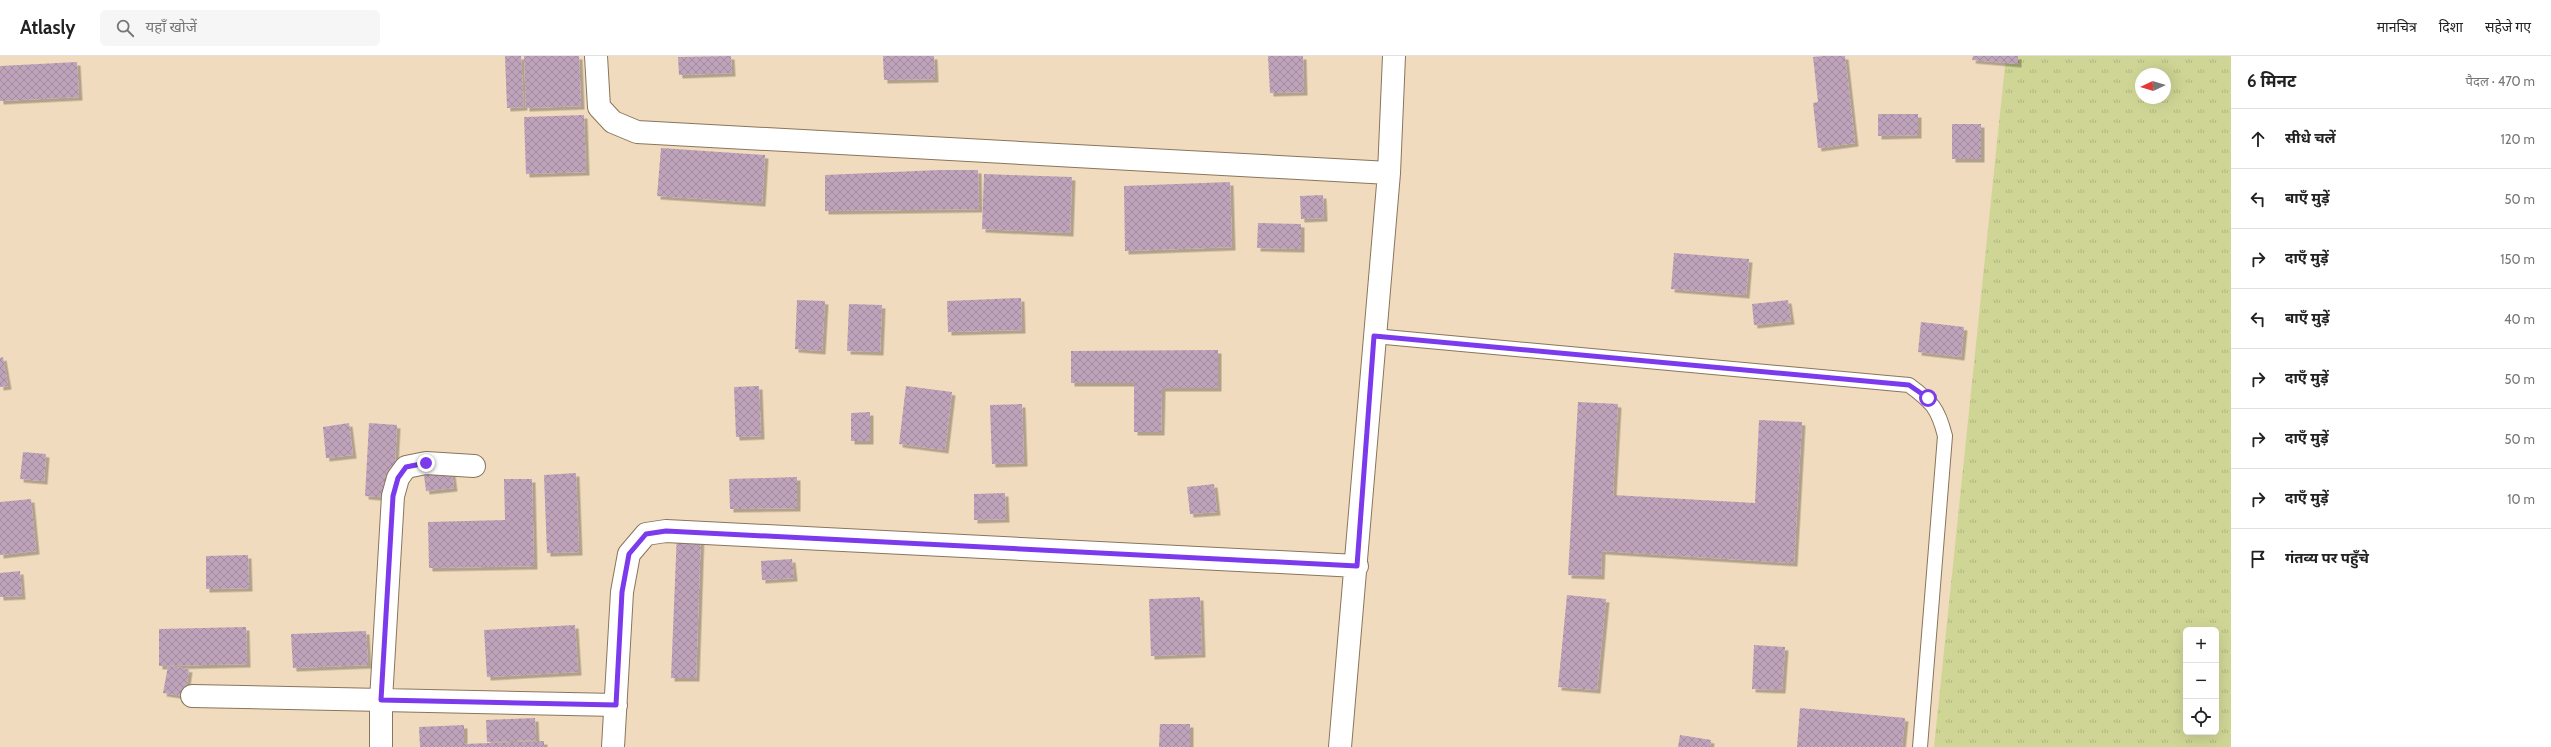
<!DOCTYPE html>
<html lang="hi">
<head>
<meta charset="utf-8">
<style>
  body { margin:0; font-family:Cabin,"Noto Sans Devanagari",sans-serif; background:#f6f6f6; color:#222 }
  .controls { position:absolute; right:12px; bottom:12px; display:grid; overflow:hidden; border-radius:6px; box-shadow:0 4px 16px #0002 }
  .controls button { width:36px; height:36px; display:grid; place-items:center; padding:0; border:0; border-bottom:1px solid #e0e0e0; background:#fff; color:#222; font:20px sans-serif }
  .compass { position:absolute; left:2135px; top:12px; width:36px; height:36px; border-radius:50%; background:#fff; box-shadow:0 4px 16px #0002; rotate:266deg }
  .stop { position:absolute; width:12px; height:12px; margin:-9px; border:3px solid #7c3aed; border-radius:50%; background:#fff }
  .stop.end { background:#7c3aed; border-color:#fff; box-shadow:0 1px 4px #0008 }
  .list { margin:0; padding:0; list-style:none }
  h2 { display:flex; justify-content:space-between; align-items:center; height:52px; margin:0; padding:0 16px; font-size:17px }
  h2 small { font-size:13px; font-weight:400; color:#767676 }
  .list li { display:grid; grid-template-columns:26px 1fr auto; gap:12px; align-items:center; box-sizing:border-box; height:60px; padding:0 16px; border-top:1px solid #e0e0e0 }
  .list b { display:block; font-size:15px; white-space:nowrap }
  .list em { font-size:13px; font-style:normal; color:#767676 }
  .icon { flex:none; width:22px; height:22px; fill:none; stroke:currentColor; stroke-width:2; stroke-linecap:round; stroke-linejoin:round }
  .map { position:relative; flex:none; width:2231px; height:691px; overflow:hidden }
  header { display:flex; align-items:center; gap:24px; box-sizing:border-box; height:56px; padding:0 20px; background:#fff; border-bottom:1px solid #e0e0e0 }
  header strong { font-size:19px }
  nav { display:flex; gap:22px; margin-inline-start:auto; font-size:14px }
  .search { width:280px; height:36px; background:#f6f6f6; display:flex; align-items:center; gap:10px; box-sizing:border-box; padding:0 14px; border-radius:6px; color:#767676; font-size:15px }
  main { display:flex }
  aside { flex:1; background:#fff }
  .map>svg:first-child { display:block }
</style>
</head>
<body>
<header>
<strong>Atlasly</strong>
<div class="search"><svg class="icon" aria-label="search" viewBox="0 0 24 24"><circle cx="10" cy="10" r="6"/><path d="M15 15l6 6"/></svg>यहाँ खोजें</div>
<nav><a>मानचित्र</a><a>दिशा</a><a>सहेजे गए</a></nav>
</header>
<main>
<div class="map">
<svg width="2231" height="691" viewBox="0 0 2231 691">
  <defs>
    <pattern id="grass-tufts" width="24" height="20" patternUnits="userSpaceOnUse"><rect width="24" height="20" fill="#cfd695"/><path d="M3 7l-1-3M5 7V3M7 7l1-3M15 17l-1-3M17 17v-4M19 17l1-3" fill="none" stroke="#b1b77f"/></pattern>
    <pattern id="building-cross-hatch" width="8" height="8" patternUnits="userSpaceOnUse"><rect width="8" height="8" fill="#bea3bb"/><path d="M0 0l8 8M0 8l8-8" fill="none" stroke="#a38b9f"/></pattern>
    <filter id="shadow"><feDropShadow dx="3.5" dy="3.5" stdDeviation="0" flood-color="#0004"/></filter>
  </defs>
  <rect width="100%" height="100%" fill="#f1dbbe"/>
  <!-- grass -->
  <path fill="url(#grass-tufts)" fill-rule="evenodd" d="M2006,0H2231V691H1934ZM2141,18H2165V42H2141ZM2186,574H2216V676H2186Z"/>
  <!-- building -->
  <path fill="url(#building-cross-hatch)" filter="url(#shadow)" d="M505,0H521L524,51L507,52Z
    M524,0H579L581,50L526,52Z
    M731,0L732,17L679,19L678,1Z
    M883,0H934L935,23L884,24Z
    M1268,0H1303L1304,36L1270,37Z
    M1823,0H1845L1855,87L1818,92L1813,47L1818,46L1813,1Z
    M1973,0H2018V8L1972,4Z
    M77,6L79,41L0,45V10Z
    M1878,58H1918V79L1878,80Z
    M584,59L586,116L526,118L524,61Z
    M1952,68H1981V103H1952Z
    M661,92L765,99L762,147L657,140Z
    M939,114H978L979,153L825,155V119Z
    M984,118L1072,121L1070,177L982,173Z
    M1230,126L1232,191L1125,195L1124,130Z
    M1323,139L1324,162L1301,163L1300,140Z
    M1258,167L1301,168V193L1257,192Z
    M1674,197L1749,203L1746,239L1671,233Z
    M1021,242L1022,274L948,276L947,245Z
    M797,244L825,245L822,295L795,293Z
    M1788,244L1791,265L1754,269L1752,248Z
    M849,248L882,249L880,296L847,295Z
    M1921,266L1964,271L1961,301L1918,296Z
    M1218,294V332H1162L1161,376H1134V327H1071V295Z
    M3,301L8,330L0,331V302Z
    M759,330L761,380L736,381L734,331Z
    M906,330L952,336L945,394L899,388Z
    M1578,346L1618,348L1613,439L1755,447L1759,364L1802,366L1794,507L1602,495L1601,520L1568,519Z
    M1022,348L1024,407L992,408L990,349Z
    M870,356V385H851V357Z
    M349,367L353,399L326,402L323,371Z
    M369,367L397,369L393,442L365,440Z
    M23,396L46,398L44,425L20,423Z
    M452,416L454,432L426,435L424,419Z
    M576,417L579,496L547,497L544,419Z
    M797,421V452L730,453L729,423Z
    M504,423H532L534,510L429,512L428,466L505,464Z
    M1214,428L1217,456L1190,458L1187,431Z
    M1005,437L1006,463L974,464V438Z
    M31,443L36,495L0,499V446Z
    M677,476H701L696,622H671Z
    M248,499L249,532L206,533V500Z
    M792,503L794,522L762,524L761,505Z
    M20,515L22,540L0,541V517Z
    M1567,539L1606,543L1597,634L1558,631Z
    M1200,541L1202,598L1151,600L1149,543Z
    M575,569L578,616L487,621L484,574Z
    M246,571L247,608L159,610V573Z
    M366,575L368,609L293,612L291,578Z
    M1754,589L1785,591L1782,634L1752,633Z
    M168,610L189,613L185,640L163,637Z
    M1800,652L1905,662L1902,691H1797Z
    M535,662L536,684L487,686L486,664Z
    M1160,668H1190V691H1159Z
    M464,669V688L544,685V691H420L419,671Z
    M1680,679L1711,684L1710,691H1678Z"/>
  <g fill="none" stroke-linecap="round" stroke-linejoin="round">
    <!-- service casing -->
    <g stroke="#89755b" stroke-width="16">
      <path id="service" d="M1374,280L1909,329C1932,346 1938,352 1945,380L1920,691"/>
    </g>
    <!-- minor casing -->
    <g stroke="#89755b" stroke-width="24">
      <path id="minor" d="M596,0L599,51L613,66L637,76L1389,117
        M192,640L616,649
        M381,691V644L393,440L398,422L406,411L426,407L474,410
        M613,691L622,536L629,498L646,478L666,475L1357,510
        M1340,691L1389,117L1394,0"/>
    </g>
    <!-- service -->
    <use href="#service" stroke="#fff" stroke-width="14"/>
    <!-- minor -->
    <use href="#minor" stroke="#fff" stroke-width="22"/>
  </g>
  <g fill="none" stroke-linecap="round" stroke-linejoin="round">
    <!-- route -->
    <path stroke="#7c3aed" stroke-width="5" d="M426,407L406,411L398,422L393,440L381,644L616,649L622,536L629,498L646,478L666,475L1357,510L1374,280L1909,329L1928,342"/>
  </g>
</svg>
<div class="controls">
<button>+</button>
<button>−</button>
<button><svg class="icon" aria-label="locate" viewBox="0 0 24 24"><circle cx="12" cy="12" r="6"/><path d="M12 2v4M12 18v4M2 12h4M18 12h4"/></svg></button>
</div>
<svg class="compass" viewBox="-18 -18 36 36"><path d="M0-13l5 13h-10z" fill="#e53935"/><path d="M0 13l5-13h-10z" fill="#767676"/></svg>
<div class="stop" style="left:1928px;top:342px"></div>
<div class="stop end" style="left:426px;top:407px"></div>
</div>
<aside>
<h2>6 मिनट<small>पैदल · 470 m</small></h2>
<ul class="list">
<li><svg class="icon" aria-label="ahead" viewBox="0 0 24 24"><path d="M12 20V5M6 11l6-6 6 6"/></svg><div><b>सीधे चलें</b></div><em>120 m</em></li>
<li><svg class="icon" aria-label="left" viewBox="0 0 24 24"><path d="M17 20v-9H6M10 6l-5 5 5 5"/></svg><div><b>बाएँ मुड़ें</b></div><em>50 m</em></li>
<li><svg class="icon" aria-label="right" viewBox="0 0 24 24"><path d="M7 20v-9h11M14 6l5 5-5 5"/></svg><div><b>दाएँ मुड़ें</b></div><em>150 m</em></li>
<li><svg class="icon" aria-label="left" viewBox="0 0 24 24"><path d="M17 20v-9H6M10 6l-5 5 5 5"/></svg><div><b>बाएँ मुड़ें</b></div><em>40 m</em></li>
<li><svg class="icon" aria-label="right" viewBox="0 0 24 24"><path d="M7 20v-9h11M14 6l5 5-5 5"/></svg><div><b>दाएँ मुड़ें</b></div><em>50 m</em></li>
<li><svg class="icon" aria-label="right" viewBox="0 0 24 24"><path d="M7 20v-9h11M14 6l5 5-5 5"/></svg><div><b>दाएँ मुड़ें</b></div><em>50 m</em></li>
<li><svg class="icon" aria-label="right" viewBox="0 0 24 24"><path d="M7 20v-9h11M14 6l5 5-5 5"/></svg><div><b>दाएँ मुड़ें</b></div><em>10 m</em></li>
<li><svg class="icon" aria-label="arrive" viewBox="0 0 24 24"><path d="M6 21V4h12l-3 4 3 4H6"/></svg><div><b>गंतव्य पर पहुँचे</b></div></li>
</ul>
</aside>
</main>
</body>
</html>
